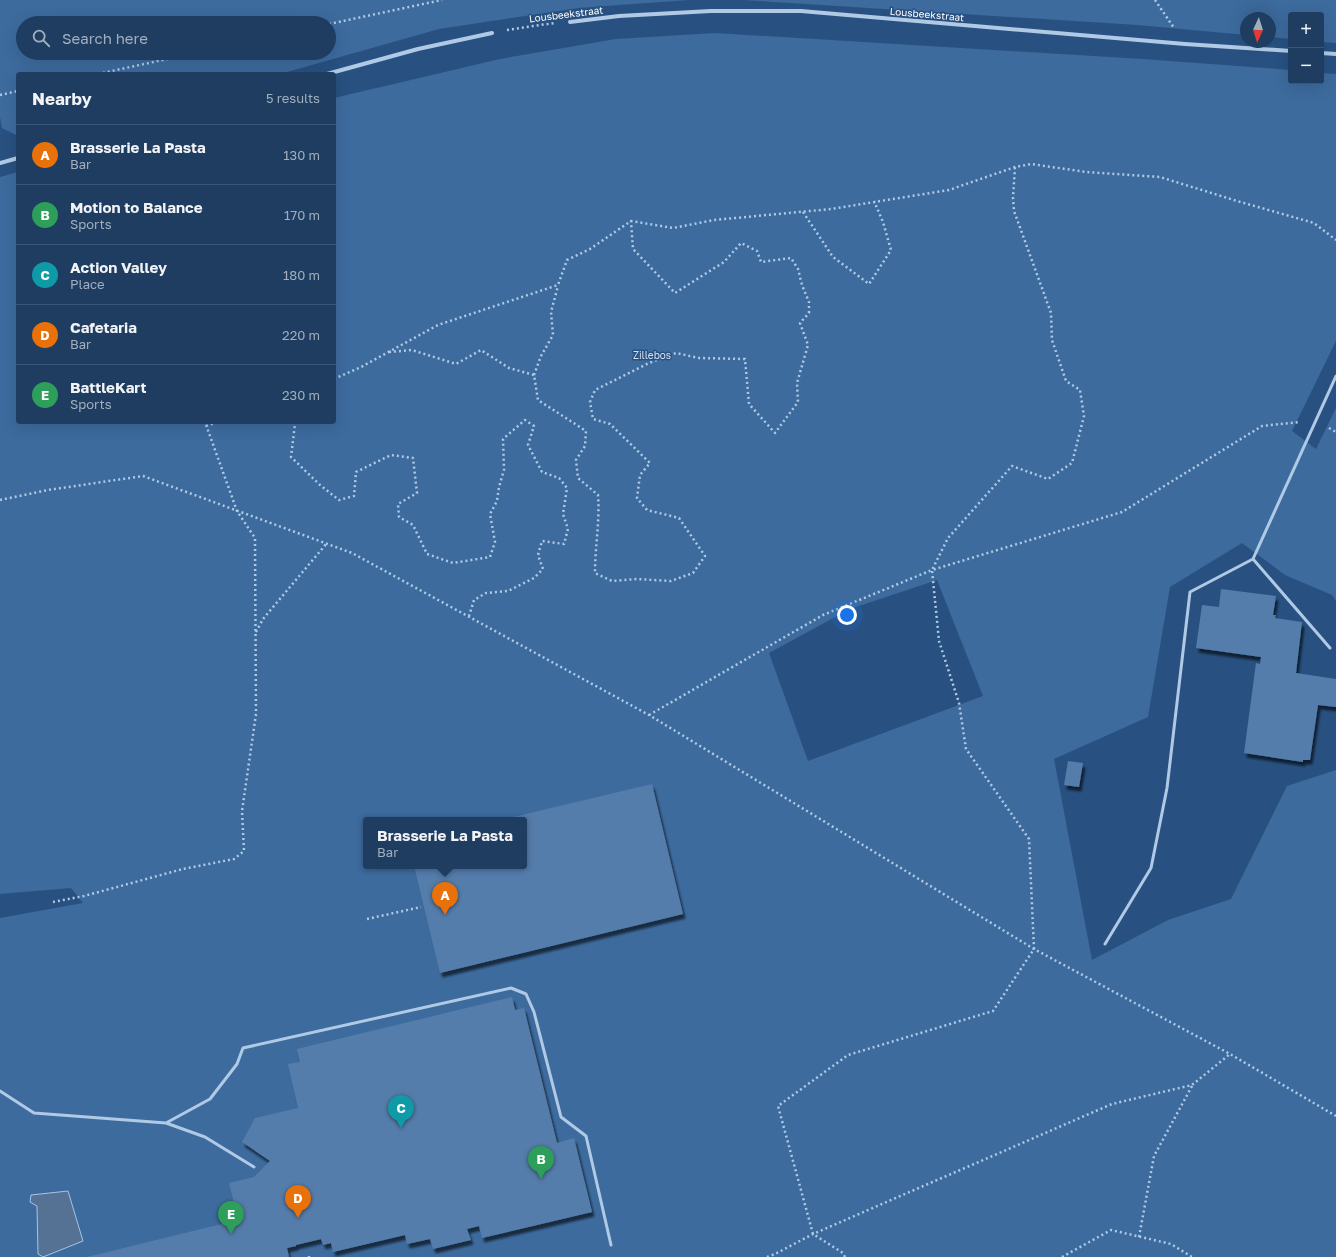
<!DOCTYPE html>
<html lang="en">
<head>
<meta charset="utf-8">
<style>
  body { margin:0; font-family:"Golos Text",sans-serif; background:#2b486a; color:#f1f3f6 }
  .controls { position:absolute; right:12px; top:12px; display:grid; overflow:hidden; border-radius:4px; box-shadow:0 4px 16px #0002 }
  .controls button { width:36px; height:36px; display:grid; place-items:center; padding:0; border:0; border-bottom:1px solid #3c5676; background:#1e3d61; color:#f1f3f6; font:20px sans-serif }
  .compass { position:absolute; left:1240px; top:12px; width:36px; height:36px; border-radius:50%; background:#1e3d61; box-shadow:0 4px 16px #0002; rotate:184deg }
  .you { position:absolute; left:847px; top:615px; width:14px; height:14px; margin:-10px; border:3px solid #fff; border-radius:50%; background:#1a73e8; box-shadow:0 0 0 6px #1a73e833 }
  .badge { display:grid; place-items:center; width:26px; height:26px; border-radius:50%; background:#edc877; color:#fff; font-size:13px; font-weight:700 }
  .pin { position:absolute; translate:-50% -33px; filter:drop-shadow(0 1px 2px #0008) }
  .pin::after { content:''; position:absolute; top:21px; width:14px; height:12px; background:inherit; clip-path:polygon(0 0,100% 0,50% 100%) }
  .popup { position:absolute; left:363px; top:817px; width:164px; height:52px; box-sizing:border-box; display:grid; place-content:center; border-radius:4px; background:#1e3d61; filter:drop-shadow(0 1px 3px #0005); font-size:13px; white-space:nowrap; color:#a1aebd }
  .popup b { font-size:15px; color:#f1f3f6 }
  .popup::after { content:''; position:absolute; left:50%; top:100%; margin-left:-8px; border:8px solid transparent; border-top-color:#1e3d61 }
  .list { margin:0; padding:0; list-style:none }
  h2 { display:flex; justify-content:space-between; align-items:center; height:52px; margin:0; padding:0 16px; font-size:17px }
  h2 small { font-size:13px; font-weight:400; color:#a1aebd }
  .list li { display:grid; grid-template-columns:26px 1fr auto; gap:12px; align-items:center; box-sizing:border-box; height:60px; padding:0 16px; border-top:1px solid #3c5676 }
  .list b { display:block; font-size:15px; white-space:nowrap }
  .list p { margin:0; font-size:13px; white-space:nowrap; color:#a1aebd }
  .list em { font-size:13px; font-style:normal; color:#a1aebd }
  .icon { flex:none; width:22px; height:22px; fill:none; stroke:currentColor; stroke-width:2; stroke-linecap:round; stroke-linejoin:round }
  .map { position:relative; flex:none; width:1336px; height:1257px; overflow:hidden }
  .search { position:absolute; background:#1e3d61; box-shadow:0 4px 16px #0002; left:16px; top:16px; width:320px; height:44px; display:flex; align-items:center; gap:10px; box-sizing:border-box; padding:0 14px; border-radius:22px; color:#a1aebd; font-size:15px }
  .panel { position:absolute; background:#1e3d61; box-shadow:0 4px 16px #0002; left:16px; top:72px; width:320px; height:352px; border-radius:4px }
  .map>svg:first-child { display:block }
</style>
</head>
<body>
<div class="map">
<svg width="1336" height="1257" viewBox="0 0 1336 1257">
  <defs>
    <filter id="shadow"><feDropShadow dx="2.5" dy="4.5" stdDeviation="1" flood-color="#0009"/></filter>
  </defs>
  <rect width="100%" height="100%" fill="#285181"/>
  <!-- green -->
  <path fill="#3d6b9e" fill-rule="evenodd" d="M0,0H689L578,8L439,29L280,74H18V136L2,128L0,117ZM23,23H329V53H23Z
    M743,0H1336V43L1321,42V15H1291V39L1270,37V18H1246V35L1138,25Z
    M715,33L1142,59L1291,70V81H1321V73L1336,74V341L1292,431L1316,449L1336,408V601L1332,595L1285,575L1242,543L1170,587L1148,717L1054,759L1092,960L1168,920L1231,899L1287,786L1336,770V1257H0V918L83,903L71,888L0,894V177L18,172V422H334V98L500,59L616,39ZM937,580L983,696L808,761L769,653L850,609ZM366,820H524V866H366Z"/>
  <!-- water -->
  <path fill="#557294" stroke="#a5c5e6" d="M68,1191L83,1241L43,1257L38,1254L37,1206L30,1202L31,1195Z"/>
  <!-- building -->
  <path fill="#557dab" filter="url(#shadow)" d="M1221,589L1276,596L1273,615H1276L1275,618L1302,622L1296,673L1336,679V707L1318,705L1310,760H1303V762L1244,753L1256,663L1260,664L1261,657L1196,648L1202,605L1219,607Z
    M1068,761L1083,763L1079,787L1064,785Z
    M652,784L683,914L440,973L414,866H524V820L505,819Z
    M512,997L515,1010L524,1008L557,1143L574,1138L592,1212L482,1238L479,1226L467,1229L471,1240L433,1249L430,1239L407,1244L405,1235L333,1252L331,1243L323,1245L321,1239L296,1245V1246L287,1248L289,1257H87L238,1220L229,1183L254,1177L270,1161L242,1142L255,1118L298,1108L288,1064L300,1062L297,1049Z"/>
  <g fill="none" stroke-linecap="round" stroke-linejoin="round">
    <!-- path -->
    <path stroke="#b0cae6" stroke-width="2.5" stroke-dasharray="2 3" stroke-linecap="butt" d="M1155,0L1174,28
      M329,24L442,0
      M507,30L533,26L555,23
      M98,74L195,53
      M0,95L18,91
      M803,212L833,257L869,284L891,250L883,222L874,201
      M389,352L412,350L456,364L481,350L509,368L534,375L538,400L586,431L585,446L576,460L578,478L598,495C600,521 595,547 595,573L612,581L636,579L671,581L693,573L705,556L679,518L647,510L637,498L640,475L650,463L610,424L593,419L590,402L595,390L649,363L676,353L699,358L745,359L749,404L775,433L798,402L797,383L808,345L800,323L809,313V302L802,285L798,269L791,258L761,262L757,251L741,243L724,262L675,293L633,249L631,221
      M534,375L541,356L553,335L551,312L558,286
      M334,379L361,367L438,325L558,285L567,260L590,249L631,221L673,228L714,220L831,209L949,190L1015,167L1031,164L1086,172L1160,177L1237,201L1314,223L1336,240
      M293,422L295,424L291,457L320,485L339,500L354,496L356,472L391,455L413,458L417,493L398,504L399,517L413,525L427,554L453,563L490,557L495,542L490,514L497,501L499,487L504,470L503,439L525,420L534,426L528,445L542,472L559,478L567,488L563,514L568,529L564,544L542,541L538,555L543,569L534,578L508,591L486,593L474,600L469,616
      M206,426L218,422
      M1329,428L1336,432
      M0,500L48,490L143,476L352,553L649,715L1034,949L1230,1054L1336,1116
      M256,632L263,619L327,543
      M649,715L823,615L932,570L948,538L1012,466L1048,479L1072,463L1084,416L1080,390L1066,381L1052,340L1051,313L1014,211L1013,198L1015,167
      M53,902L84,896L183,869L234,859L244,851L242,811L256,714L255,538L237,511L205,422
      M367,919L421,907
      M1139,1237L1154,1156L1192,1086
      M309,1256V1257
      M767,1257L775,1254L813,1234L1112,1104L1192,1085L1230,1054
      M845,1257L843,1253L813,1234L778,1106L848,1055L993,1011L1034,949L1029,839L966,749L959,703L939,641L932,570L1122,512L1262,426L1300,422
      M1062,1257L1111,1230L1171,1244L1192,1257"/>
    <!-- lane -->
    <path stroke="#b0cae6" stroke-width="3" d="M1253,559L1330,648
      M1105,944L1151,868L1167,788L1190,592L1253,559L1336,376
      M0,1091L34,1113L166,1123L210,1099L237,1064L243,1048L511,988L526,994L534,1012L561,1117L586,1136L611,1245
      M166,1123L205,1137L254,1167"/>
    <!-- street -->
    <path stroke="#b0cae6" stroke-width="4" d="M570,22L619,16L711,11H801L1185,44L1291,51
      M1321,53L1336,54
      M327,74L418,49L492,33
      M0,163L18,158"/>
  </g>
  <g text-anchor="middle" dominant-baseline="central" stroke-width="3" stroke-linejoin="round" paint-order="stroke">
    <!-- street labels -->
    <g font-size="10" fill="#fff" stroke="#285181">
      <text transform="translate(566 14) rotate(-7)">Lousbeekstraat</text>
      <text transform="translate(927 14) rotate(5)">Lousbeekstraat</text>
    </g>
    <!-- park labels -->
    <g font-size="10" fill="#d3e3f5" stroke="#285181">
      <text x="652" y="355">Zillebos</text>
    </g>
  </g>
</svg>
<div class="controls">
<button>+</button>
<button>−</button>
</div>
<svg class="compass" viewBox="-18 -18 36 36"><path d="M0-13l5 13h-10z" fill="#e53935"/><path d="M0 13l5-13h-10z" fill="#a1aebd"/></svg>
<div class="you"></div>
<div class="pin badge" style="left:445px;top:915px;background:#e8710a">A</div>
<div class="popup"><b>Brasserie La Pasta</b>Bar</div>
<div class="pin badge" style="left:541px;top:1179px;background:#2e9e5b">B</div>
<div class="pin badge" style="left:401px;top:1128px;background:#0f9aa8">C</div>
<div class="pin badge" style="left:298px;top:1218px;background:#e8710a">D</div>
<div class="pin badge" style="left:231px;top:1234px;background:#2e9e5b">E</div>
<div class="search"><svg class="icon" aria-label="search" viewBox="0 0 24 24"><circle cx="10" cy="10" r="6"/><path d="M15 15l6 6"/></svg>Search here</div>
<section class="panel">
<h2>Nearby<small>5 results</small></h2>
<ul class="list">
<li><span class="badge" style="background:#e8710a">A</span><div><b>Brasserie La Pasta</b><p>Bar</p></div><em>130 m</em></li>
<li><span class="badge" style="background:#2e9e5b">B</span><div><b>Motion to Balance</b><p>Sports</p></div><em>170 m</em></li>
<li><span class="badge" style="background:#0f9aa8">C</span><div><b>Action Valley</b><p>Place</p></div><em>180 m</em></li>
<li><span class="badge" style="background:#e8710a">D</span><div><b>Cafetaria</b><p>Bar</p></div><em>220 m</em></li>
<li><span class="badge" style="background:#2e9e5b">E</span><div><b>BattleKart</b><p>Sports</p></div><em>230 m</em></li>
</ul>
</section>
</div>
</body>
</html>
